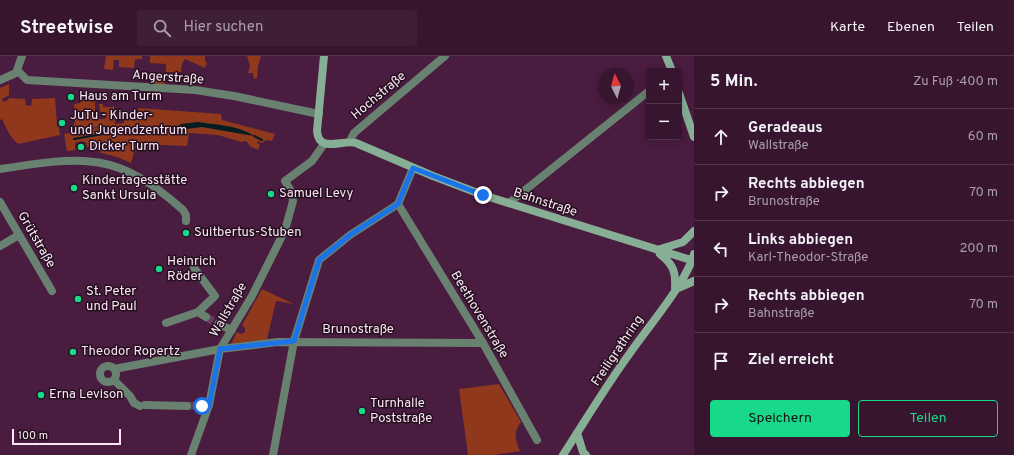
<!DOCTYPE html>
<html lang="de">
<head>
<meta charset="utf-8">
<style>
  body { margin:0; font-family:Overpass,sans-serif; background:#3f1e37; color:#f1f3f6 }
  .controls { position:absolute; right:12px; top:12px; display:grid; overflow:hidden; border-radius:4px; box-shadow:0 2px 10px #0003 }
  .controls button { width:36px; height:36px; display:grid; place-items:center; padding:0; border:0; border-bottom:1px solid #52344b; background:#38152f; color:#f1f3f6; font:20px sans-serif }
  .compass { position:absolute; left:598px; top:12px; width:36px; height:36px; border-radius:50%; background:#38152f; box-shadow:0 2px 10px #0003; rotate:354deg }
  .scale { position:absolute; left:12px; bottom:10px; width:109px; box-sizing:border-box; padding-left:4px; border:2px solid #fde5f5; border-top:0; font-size:11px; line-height:14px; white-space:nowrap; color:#fde5f5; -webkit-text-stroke:3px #24101f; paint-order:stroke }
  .stop { position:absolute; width:12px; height:12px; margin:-9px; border:3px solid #1a73e8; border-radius:50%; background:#fff }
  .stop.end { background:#1a73e8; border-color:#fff; box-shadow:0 1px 4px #0008 }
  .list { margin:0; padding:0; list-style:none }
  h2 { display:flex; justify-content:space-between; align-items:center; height:52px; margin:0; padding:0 16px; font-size:17px }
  h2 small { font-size:13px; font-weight:400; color:#ab9faa }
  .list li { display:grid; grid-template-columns:26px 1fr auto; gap:12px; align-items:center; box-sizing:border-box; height:56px; padding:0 16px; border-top:1px solid #52344b }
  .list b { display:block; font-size:15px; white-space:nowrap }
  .list p { margin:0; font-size:13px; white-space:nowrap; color:#ab9faa }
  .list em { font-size:13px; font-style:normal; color:#ab9faa }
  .actions { display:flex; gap:8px; padding:12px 16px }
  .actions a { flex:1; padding:9px 0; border:1px solid #17d989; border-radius:4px; text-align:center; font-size:14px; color:#17d989 }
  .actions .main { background:#17d989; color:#111 }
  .icon { flex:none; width:22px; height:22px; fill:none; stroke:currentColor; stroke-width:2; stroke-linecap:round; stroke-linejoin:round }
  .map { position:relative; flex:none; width:694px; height:399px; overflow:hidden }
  header { display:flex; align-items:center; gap:24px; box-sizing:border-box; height:56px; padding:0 20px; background:#38152f; border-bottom:1px solid #52344b }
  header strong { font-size:19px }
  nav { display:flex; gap:22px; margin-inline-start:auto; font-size:14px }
  .search { width:280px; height:36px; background:#3f1e37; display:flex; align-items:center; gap:10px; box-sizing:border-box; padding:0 14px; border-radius:4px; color:#ab9faa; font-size:15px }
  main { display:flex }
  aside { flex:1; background:#38152f }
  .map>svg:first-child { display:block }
</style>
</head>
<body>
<header>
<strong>Streetwise</strong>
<div class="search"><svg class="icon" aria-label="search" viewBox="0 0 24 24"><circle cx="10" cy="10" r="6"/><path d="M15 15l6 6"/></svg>Hier suchen</div>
<nav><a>Karte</a><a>Ebenen</a><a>Teilen</a></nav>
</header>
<main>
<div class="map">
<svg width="694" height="399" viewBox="0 0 694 399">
  <rect width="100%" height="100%" fill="#4a1c3f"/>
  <!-- green -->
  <path fill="#8f381c" d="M106,0H142V3H135L134,12L119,11V4H114L113,14L104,13Z
    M150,0H205V5L207,7L205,12L185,3L182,8L181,16H166V8L150,7Z
    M247,0H261L258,10L257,22L254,23L253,17H248L250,10Z
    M150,20L165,21V29H150Z
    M9,28V39L2,43L3,46L8,44L9,42L25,43L26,49L31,50L32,43L55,42L57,70L59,72L60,79L18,88C9,80 7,73 2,63L0,64V32Z
    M81,44H95V63H106V56H100L99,48H103V51H113L114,48L115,68L124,67V64L138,62V52L221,58L222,64L275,78L272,85L266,84L262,87L258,85L257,87L260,89L258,94L250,90L246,85L241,86L218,79L189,77L187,90L161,89L142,92L136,90L131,107L117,101L98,96L97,90L87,91L86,87L82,85L75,87V94L67,95L64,78L108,70L72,74L75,66L74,48L80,47Z
    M262,233L294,248L276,245L267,283L231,288L237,276L241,278L245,276V272L242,269Z
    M499,328L521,366C513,376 515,384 520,395L493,399H468L459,333Z"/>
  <!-- water -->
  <path fill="#041d23" d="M198,66C216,69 238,69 254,80L202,71L178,74L177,71L181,68Z"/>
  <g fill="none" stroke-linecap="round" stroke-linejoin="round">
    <!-- stream -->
    <path stroke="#041d23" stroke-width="2" d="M254,80L262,84
      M74,83L126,74L177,71"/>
    <!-- street-tunnel -->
    <path stroke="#653a5a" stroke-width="8" stroke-dasharray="8 4" stroke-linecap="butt" d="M206,261L218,268
      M187,350L202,349"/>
    <!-- street -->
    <path stroke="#688171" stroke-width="8" d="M18,15L27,24L195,34L234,40L319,58
      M0,24L16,17L22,0
      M350,85L354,77L445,0
      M0,113C84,100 117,95 183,154L186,159V165
      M0,146L52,235
      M509,147L649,35
      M398,148L483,287L537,384
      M0,190L19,179
      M194,212L215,240L198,256
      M166,267L198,256L206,261
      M218,268L232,274
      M100 318a8 8 0 1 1 16 0a8 8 0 1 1-16 0Z
      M114,313L220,293L278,286L483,287
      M114,324L130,340L134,347L140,350
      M145,349L187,350
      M191,399L209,349L220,293L252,240L285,174L293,145L292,137L285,125L312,105L324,88
      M273,399L294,285L319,204L350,179L398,148L413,112"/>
    <!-- secondary -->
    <path stroke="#86af96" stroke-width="8" d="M324,0L317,75C319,98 342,83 356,87L433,120L483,139L694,205
      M666,0L672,15
      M679,37L694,81
      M657,194L683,186L694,175
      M660,198C673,208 676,216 675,232
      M676,233L694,225
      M577,377L583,396L586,399
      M563,399C585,365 606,330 630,297C648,271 686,227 694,198"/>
  </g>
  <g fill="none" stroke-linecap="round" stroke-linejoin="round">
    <!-- route -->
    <path stroke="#1a73e8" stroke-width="5" d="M202,350H209L220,293L294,285L319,204L350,179L398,148L413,112L483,139"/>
  </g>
  <!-- markers -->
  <g fill="#17d989" stroke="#24101f" stroke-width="1.5">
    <circle cx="71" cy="41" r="4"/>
    <circle cx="62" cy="67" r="4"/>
    <circle cx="81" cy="91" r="4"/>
    <circle cx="74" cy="132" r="4"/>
    <circle cx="271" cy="138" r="4"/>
    <circle cx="186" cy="177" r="4"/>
    <circle cx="159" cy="213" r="4"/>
    <circle cx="78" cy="243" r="4"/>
    <circle cx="73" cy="296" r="4"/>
    <circle cx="41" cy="339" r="4"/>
    <circle cx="362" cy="355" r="4"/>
  </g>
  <g text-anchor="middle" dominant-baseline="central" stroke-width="3" stroke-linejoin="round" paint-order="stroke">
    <!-- street labels -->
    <g font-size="13" fill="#fde5f5" stroke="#24101f">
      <text transform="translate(168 22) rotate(4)">Angerstraße</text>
      <text transform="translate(379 40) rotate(-40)">Hochstraße</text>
      <text transform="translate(545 147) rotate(18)">Bahnstraße</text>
      <text transform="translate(36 184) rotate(60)">Grütstraße</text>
      <text transform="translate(229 254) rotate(-60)">Wallstraße</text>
      <text transform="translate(479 259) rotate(59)">Beethovenstraße</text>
      <text x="358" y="274">Brunostraße</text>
      <text transform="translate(618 295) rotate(-56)">Freiligrathring</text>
    </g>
    <!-- poi labels -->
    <g font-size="13" fill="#fde5f5" stroke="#24101f" text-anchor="start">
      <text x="79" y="41">Haus am Turm</text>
      <text x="70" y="60">JuTu - Kinder-<tspan x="70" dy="15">und Jugendzentrum</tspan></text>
      <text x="89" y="91">Dicker Turm</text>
      <text x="82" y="125">Kindertagesstätte<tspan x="82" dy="15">Sankt Ursula</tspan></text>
      <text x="279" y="138">Samuel Levy</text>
      <text x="194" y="177">Suitbertus-Stuben</text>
      <text x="167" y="206">Heinrich<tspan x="167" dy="15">Röder</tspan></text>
      <text x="86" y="236">St. Peter<tspan x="86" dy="15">und Paul</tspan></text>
      <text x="81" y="296">Theodor Ropertz</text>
      <text x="49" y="339">Erna Levison</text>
      <text x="370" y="348">Turnhalle<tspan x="370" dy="15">Poststraße</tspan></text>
    </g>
  </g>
</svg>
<div class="controls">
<button>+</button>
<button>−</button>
</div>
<svg class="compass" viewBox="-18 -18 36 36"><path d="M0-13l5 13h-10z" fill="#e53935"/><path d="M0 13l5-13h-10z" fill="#ab9faa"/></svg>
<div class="scale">100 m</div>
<div class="stop" style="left:202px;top:350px"></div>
<div class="stop end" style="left:483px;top:139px"></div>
</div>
<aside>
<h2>5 Min.<small>Zu Fuß · 400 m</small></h2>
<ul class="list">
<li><svg class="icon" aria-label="ahead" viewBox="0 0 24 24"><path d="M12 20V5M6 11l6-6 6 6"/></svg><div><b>Geradeaus</b><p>Wallstraße</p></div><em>60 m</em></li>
<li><svg class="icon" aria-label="right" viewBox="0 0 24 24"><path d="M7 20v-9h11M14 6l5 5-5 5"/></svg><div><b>Rechts abbiegen</b><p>Brunostraße</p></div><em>70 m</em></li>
<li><svg class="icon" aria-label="left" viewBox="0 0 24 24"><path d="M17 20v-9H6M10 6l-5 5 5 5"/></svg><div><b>Links abbiegen</b><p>Karl-Theodor-Straße</p></div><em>200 m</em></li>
<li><svg class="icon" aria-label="right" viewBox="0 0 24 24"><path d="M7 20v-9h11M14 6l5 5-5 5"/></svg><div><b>Rechts abbiegen</b><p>Bahnstraße</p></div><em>70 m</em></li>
<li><svg class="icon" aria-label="arrive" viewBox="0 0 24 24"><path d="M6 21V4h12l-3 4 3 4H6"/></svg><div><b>Ziel erreicht</b></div></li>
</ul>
<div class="actions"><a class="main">Speichern</a><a>Teilen</a></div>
</aside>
</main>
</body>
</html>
